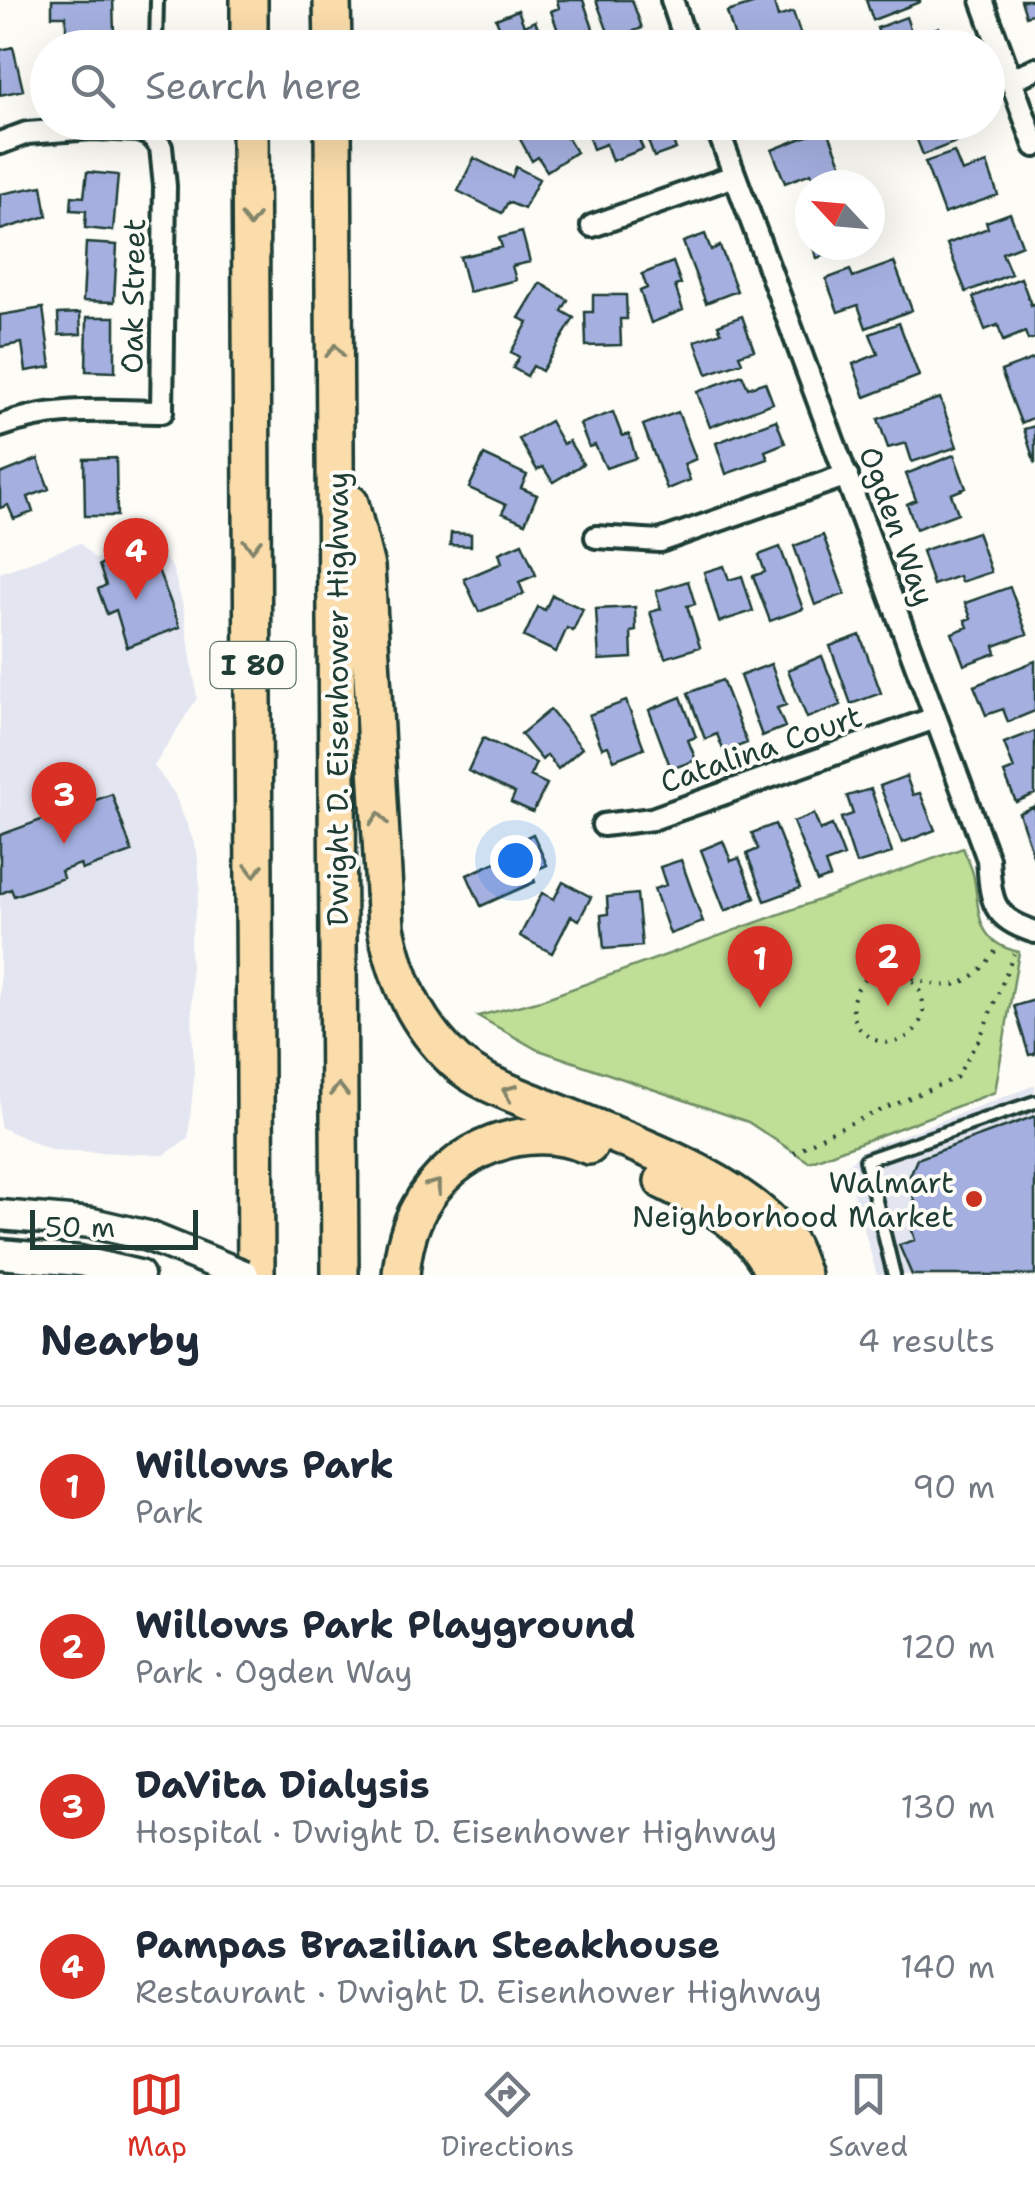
<!DOCTYPE html>
<html lang="en">
<head>
<meta charset="utf-8">
<style>
  body { margin:0; font-family:"Shantell Sans",sans-serif; background:#f6f6f7; color:#1f2937 }
  .compass { position:absolute; left:795px; top:170px; width:90px; height:90px; border-radius:50%; background:#fff; box-shadow:0 10px 40px #0002; rotate:296deg }
  .scale { position:absolute; left:30px; bottom:25px; width:168px; box-sizing:border-box; padding-left:10px; border:5px solid #1f3d34; border-top:0; font-size:28px; line-height:35px; white-space:nowrap; color:#1f3d34; -webkit-text-stroke:8px #fdfcf7; paint-order:stroke }
  .you { position:absolute; left:515px; top:860px; width:35px; height:35px; margin:-25px; border:8px solid #fff; border-radius:50%; background:#1a73e8; box-shadow:0 0 0 15px #1a73e833 }
  .badge { display:grid; place-items:center; width:65px; height:65px; border-radius:50%; background:#d93025; color:#fff; font-size:32px; font-weight:700 }
  .pin { position:absolute; translate:-50% -82px; filter:drop-shadow(0 2px 5px #0008) }
  .pin::after { content:''; position:absolute; top:52px; width:35px; height:30px; background:inherit; clip-path:polygon(0 0,100% 0,50% 100%) }
  .list { margin:0; padding:0; list-style:none }
  h2 { display:flex; justify-content:space-between; align-items:center; height:130px; margin:0; padding:0 40px; font-size:42px }
  h2 small { font-size:32px; font-weight:400; color:#747a83 }
  .list li { display:grid; grid-template-columns:65px 1fr auto; gap:30px; align-items:center; box-sizing:border-box; height:160px; padding:0 40px; border-top:2px solid #e0e1e3 }
  .list b { display:block; font-size:38px; white-space:nowrap }
  .list p { margin:0; font-size:32px; white-space:nowrap; color:#747a83 }
  .list em { font-size:32px; font-style:normal; color:#747a83 }
  .icon { flex:none; width:55px; height:55px; fill:none; stroke:currentColor; stroke-width:2; stroke-linecap:round; stroke-linejoin:round }
  .map { position:relative; flex:none; width:1035px; height:1275px; overflow:hidden }
  .search { position:absolute; background:#fff; box-shadow:0 10px 40px #0002; left:30px; right:30px; top:30px; height:110px; display:flex; align-items:center; gap:25px; box-sizing:border-box; padding:0 35px; border-radius:55px; color:#747a83; font-size:38px }
  .sheet { height:770px; background:#fff }
  nav { display:flex; justify-content:space-around; align-items:center; box-sizing:border-box; height:140px; border-top:2px solid #e0e1e3; background:#fff; font-size:28px; color:#747a83 }
  nav a { display:grid; justify-items:center; gap:5px }
  nav .on { color:#d93025 }
  .map>svg:first-child { display:block }
</style>
</head>
<body>
<div class="map">
<svg width="1035" height="1275" viewBox="0 0 1035 1275">
  <rect width="100%" height="100%" fill="#fdfcf7"/>
  <filter id="ink" filterUnits="userSpaceOnUse"><feTurbulence type="fractalNoise" baseFrequency=".01" numOctaves="2"/><feDisplacementMap in="SourceGraphic" scale="20" xChannelSelector="R" yChannelSelector="G"/><feConvolveMatrix kernelMatrix="1 2 1 2 8 2 1 2 1" color-interpolation-filters="sRGB"/></filter>
  <g filter="url(#ink)">
    <!-- built -->
    <path fill="#e3e5f0" d="M152,541L173,569L184,610L197,698L154,766L174,793L197,850L200,888L190,943L194,1077L188,1139L164,1155L51,1150L0,1127V573L80,543L95,559Z
      M1035,1085V1275H877L846,1167L861,1151Z"/>
    <!-- green -->
    <path fill="#bfde96" stroke="#6f8e65" stroke-width="2.5" d="M963,848C967,858 972,867 974,878C980,913 975,942 1019,952L995,1092L809,1162L748,1122L536,1049L478,1016L541,1000Z"/>
    <!-- building -->
    <path fill="#a5b0e0" stroke="#1f3d34" stroke-width="2.5" d="M52,0H113L114,33L66,35V16H52Z
      M557,0H583L597,40L577,48H564L551,11L559,8Z
      M596,0H632L642,28L611,40Z
      M765,0H773L778,17L793,12L805,47L750,48L746,38L736,41L727,12Z
      M866,0H920V2L873,20Z
      M1021,0H1035V13L1026,16Z
      M518,10L524,26L535,21L546,48H508L496,19Z
      M906,17L913,37L939,27L947,48H884L877,28Z
      M472,27L477,43L490,39L493,48H442L439,39Z
      M13,47L23,90L0,95V50Z
      M527,122H551L559,135L564,132L576,152L547,171L538,157L532,161L515,130Z
      M583,122H623L626,129L633,126L643,149L612,161L606,144L593,149Z
      M641,122H677L679,130L670,133L676,149L654,157Z
      M910,122H966L971,136L923,155Z
      M827,128L848,181L838,185H816L811,173L785,183L772,150Z
      M954,152L962,172L987,163L998,195L944,214L925,162Z
      M474,158L512,177L516,167L539,179L524,209L508,202L502,213L458,191Z
      M87,172L118,175L113,231L85,228L86,211L71,210L72,196L84,197Z
      M42,186L47,216L0,230V194Z
      M1010,213L1022,245L1002,253L1011,274L966,292L947,244L988,228L986,222Z
      M522,232L530,262L512,266L516,280L469,292L460,257L502,247L499,238Z
      M705,234L711,250L720,246L737,291L706,303L683,242Z
      M86,243L117,245L114,302L83,301Z
      M812,245H856L817,258Z
      M673,262L681,284L675,286L683,310L651,323L640,291L647,288L642,274Z
      M894,262L912,310L866,328L858,305L838,312L826,279L850,270L853,277Z
      M1021,278L1031,305L1035,303V338L1028,340L1025,332L1003,341L998,325L985,330L973,297Z
      M540,283L568,300L562,311L574,318L542,371L533,366L527,376L513,368L519,357L511,352L528,322L519,318Z
      M593,295H626L627,319H620L621,345L586,346L585,312H593Z
      M43,308L51,367L26,371L22,343L0,347V315Z
      M80,313L81,334L59,335L58,314Z
      M742,316L754,350L739,355L742,362L707,374L695,341L721,332L718,325Z
      M87,317H115V372L86,371Z
      M899,323L919,376L865,397L853,364L878,354L870,334Z
      M1035,358V417L1021,423L1001,371Z
      M742,375L748,388L765,382L773,403L710,427L697,392Z
      M940,398L957,447L912,462L906,443L888,448L878,419Z
      M613,412L622,436L629,434L636,458L606,468L595,445L589,447L580,424Z
      M678,412L696,459L684,464L690,480L667,489L643,425Z
      M776,420L785,443L765,451L768,459L726,474L716,443Z
      M550,421L563,444L569,441L583,464L553,482L543,467L537,470L519,439Z
      M1035,426V464L1024,429Z
      M484,455L527,475L521,488L537,495L525,523L502,513L506,505L469,488Z
      M954,455L966,488L951,494L958,513L916,529L907,504L916,500L906,474Z
      M116,458L117,516H85L84,459Z
      M38,459L49,489L28,497L33,512L14,519L8,505L0,508V474Z
      M977,532L991,572L961,582L959,576L933,585L922,551Z
      M451,533L471,534V546L450,545Z
      M823,535L845,594L815,605L794,546Z
      M522,543L536,575L519,582L524,594L479,612L464,579L502,563L499,553Z
      M149,546L180,627L127,647L116,610L107,614L98,589L106,585L99,565Z
      M780,547L803,609L770,621L753,576L765,572L759,555Z
      M724,566L729,580L742,576L753,611L719,622L704,572Z
      M688,581L695,604L687,606L700,647L665,658L650,612L661,609L656,591Z
      M1010,587L1027,634L994,646L996,653L964,665L952,633L968,627L965,620L971,618L965,603Z
      M552,595L583,609L573,631L567,628L556,652L524,637L538,607L545,610Z
      M635,607L636,631L631,632L632,658L599,660L596,609Z
      M860,635L881,693L851,704L830,646Z
      M822,656L841,705L807,718L788,670Z
      M1035,661V711L1008,722L1003,709L986,715L974,686Z
      M771,664L786,705L777,708L785,727L762,736L740,676Z
      M722,680L747,743L724,752L717,734L705,739L688,693Z
      M681,697L696,737L688,740L696,760L671,769L649,710Z
      M626,701L644,748L614,760L608,746L602,748L589,715Z
      M550,710L582,748L558,769L547,755L542,760L521,734Z
      M1035,731V794L1016,802L1004,773L1014,769L1004,743Z
      M483,738L536,763L530,776L547,784L533,812L511,802L515,793L468,771Z
      M906,776L913,795L920,793L935,830L902,843L880,786Z
      M871,789L892,853L856,864L841,818L853,814L847,796Z
      M112,794L132,852L82,870L80,864L61,871L63,878L14,896L11,889L0,894V835Z
      M1035,806V861L1019,813Z
      M814,814L820,830L832,825L844,856L825,863L830,877L817,882L793,822Z
      M775,824L800,888L765,901L747,854L758,849L752,833Z
      M533,834L547,865L531,872L535,882L481,906L467,875L514,854L510,845Z
      M723,841L731,861L739,858L755,898L725,911L701,850Z
      M681,860L703,922L670,934L654,889L666,885L660,867Z
      M563,882L591,897L579,920L571,916L552,953L520,936L542,893L554,899Z
      M637,894L642,946L604,949L601,915L608,914L607,897Z
      M1035,1000V1054L1029,1055L1014,1006Z
      M1035,1116V1275H912L899,1245L915,1240L909,1221L920,1217L908,1180L917,1159Z"/>
    <g fill="none" stroke-linecap="round" stroke-linejoin="round">
      <!-- service casing -->
      <g stroke="#1f3d34" stroke-width="18">
        <path id="service" d="M156,48L157,0
          M894,1275L866,1160L1035,1102"/>
      </g>
      <!-- minor casing -->
      <g stroke="#1f3d34" stroke-width="28">
        <path id="minor" d="M672,0L688,48
          M982,0L1035,146
          M1011,80L1035,69
          M715,122L988,859C991,901 991,918 1035,932
          M0,143L27,133L92,128L139,130L152,136L161,147L165,186L162,412C107,411 52,406 0,426
          M592,226L734,176
          M596,537L660,541L847,475
          M603,825L652,819L935,718"/>
      </g>
      <!-- secondary casing -->
      <g stroke="#1f3d34" stroke-width="35">
        <path id="secondary" d="M0,1215L92,1223L148,1236
          M0,1254L80,1261L139,1275"/>
      </g>
      <!-- motorway casing -->
      <g stroke="#1f3d34" stroke-width="42">
        <path id="motorway" d="M249,0V48
          M332,0L333,48
          M250,122L256,1275
          M333,122L340,1275
          M350,503L366,567L386,928C397,981 415,1023 455,1061C477,1081 508,1092 535,1103C616,1138 731,1171 787,1240C794,1250 797,1264 802,1275
          M663,1181C713,1206 750,1223 775,1275
          M401,1275C403,1251 408,1228 420,1207C452,1148 527,1119 589,1146"/>
      </g>
      <!-- path -->
      <path stroke="#1f3d34" stroke-width="4" stroke-dasharray="2.5 8" stroke-linecap="butt" d="M913,981C934,1006 921,1038 890,1043C876,1042 865,1037 857,1025C852,1016 851,1004 855,995C872,946 924,994 958,984C976,978 988,962 998,947
        M794,1153L828,1133L956,1078L980,1038L1014,954"/>
      <!-- service -->
      <use href="#service" stroke="#fdfcf7" stroke-width="10"/>
      <!-- minor -->
      <use href="#minor" stroke="#fdfcf7" stroke-width="20"/>
      <!-- secondary -->
      <use href="#secondary" stroke="#fdfcf7" stroke-width="28"/>
      <!-- motorway -->
      <use href="#motorway" stroke="#fbddab" stroke-width="35"/>
      <!-- secondary-bridge casing -->
      <g stroke="#1f3d34" stroke-width="35" stroke-linecap="butt">
        <path id="secondary-bridge" d="M148,1236L244,1275"/>
      </g>
      <!-- secondary-bridge -->
      <use href="#secondary-bridge" stroke="#fdfcf7" stroke-width="28"/>
    </g>
    <!-- one-way arrows -->
    <defs><path id="oneway-chevron" d="M-2-3.5L2.5 0L-2 3.5" fill="none" stroke-width="1.6" stroke-linecap="round" stroke-linejoin="round" transform="scale(2.5)"/></defs>
    <g stroke="#82856a">
      <use href="#oneway-chevron" transform="translate(250 220) rotate(90)"/>
      <use href="#oneway-chevron" transform="translate(335 351) rotate(-91)"/>
      <use href="#oneway-chevron" transform="translate(252 545) rotate(90)"/>
      <use href="#oneway-chevron" transform="translate(379 819) rotate(-93)"/>
      <use href="#oneway-chevron" transform="translate(254 870) rotate(90)"/>
      <use href="#oneway-chevron" transform="translate(339 1090) rotate(-90)"/>
      <use href="#oneway-chevron" transform="translate(509 1092) rotate(-157)"/>
      <use href="#oneway-chevron" transform="translate(435 1186) rotate(-52)"/>
    </g>
  </g>
  <!-- markers -->
  <circle fill="#c8321e" stroke="#fdfcf7" stroke-width="4" cx="974" cy="1199" r="10"/>
  <g text-anchor="middle" dominant-baseline="central" stroke-width="8" stroke-linejoin="round" paint-order="stroke">
    <!-- shield labels -->
    <rect fill="#fdfcf7" stroke="#62766e" stroke-width="2.5" x="210.5" y="642" width="85" height="46" rx="8"/>
    <g font-size="28" font-weight="bold" fill="#1f3d34">
      <text x="253" y="665">I 80</text>
    </g>
    <!-- street labels -->
    <g font-size="30" fill="#1f3d34" stroke="#fdfcf7">
      <text transform="translate(133 296) rotate(-89)">Oak Street</text>
      <text transform="translate(897 526) rotate(70)">Ogden Way</text>
      <text transform="translate(337 699) rotate(-90)">Dwight D. Eisenhower Highway</text>
      <text transform="translate(761 749) rotate(-19)">Catalina Court</text>
    </g>
    <!-- poi labels -->
    <g font-size="30" fill="#1f3d34" stroke="#fdfcf7" text-anchor="end">
      <text x="954" y="1182">Walmart<tspan x="954" dy="34">Neighborhood Market</tspan></text>
    </g>
  </g>
</svg>
<svg class="compass" viewBox="-18 -18 36 36"><path d="M0-13l5 13h-10z" fill="#e53935"/><path d="M0 13l5-13h-10z" fill="#747a83"/></svg>
<div class="scale">50 m</div>
<div class="you"></div>
<div class="pin badge" style="left:760px;top:1008px">1</div>
<div class="pin badge" style="left:888px;top:1006px">2</div>
<div class="pin badge" style="left:64px;top:844px">3</div>
<div class="pin badge" style="left:136px;top:600px">4</div>
<div class="search"><svg class="icon" aria-label="search" viewBox="0 0 24 24"><circle cx="10" cy="10" r="6"/><path d="M15 15l6 6"/></svg>Search here</div>
</div>
<section class="sheet">
<h2>Nearby<small>4 results</small></h2>
<ul class="list">
<li><span class="badge">1</span><div><b>Willows Park</b><p>Park</p></div><em>90 m</em></li>
<li><span class="badge">2</span><div><b>Willows Park Playground</b><p>Park · Ogden Way</p></div><em>120 m</em></li>
<li><span class="badge">3</span><div><b>DaVita Dialysis</b><p>Hospital · Dwight D. Eisenhower Highway</p></div><em>130 m</em></li>
<li><span class="badge">4</span><div><b>Pampas Brazilian Steakhouse</b><p>Restaurant · Dwight D. Eisenhower Highway</p></div><em>140 m</em></li>
</ul>
</section>
<nav>
<a class="on"><svg class="icon" aria-label="map" viewBox="0 0 24 24"><path d="M3 6l6-2 6 2 6-2v14l-6 2-6-2-6 2zM9 4v14M15 6v14"/></svg>Map</a>
<a><svg class="icon" aria-label="directions" viewBox="0 0 24 24"><path d="M12 3l9 9-9 9-9-9zM9 14v-3h6M13 9l2 2-2 2"/></svg>Directions</a>
<a><svg class="icon" aria-label="saved" viewBox="0 0 24 24"><path d="M7 4h10v16l-5-4-5 4z"/></svg>Saved</a>
</nav>
</body>
</html>
